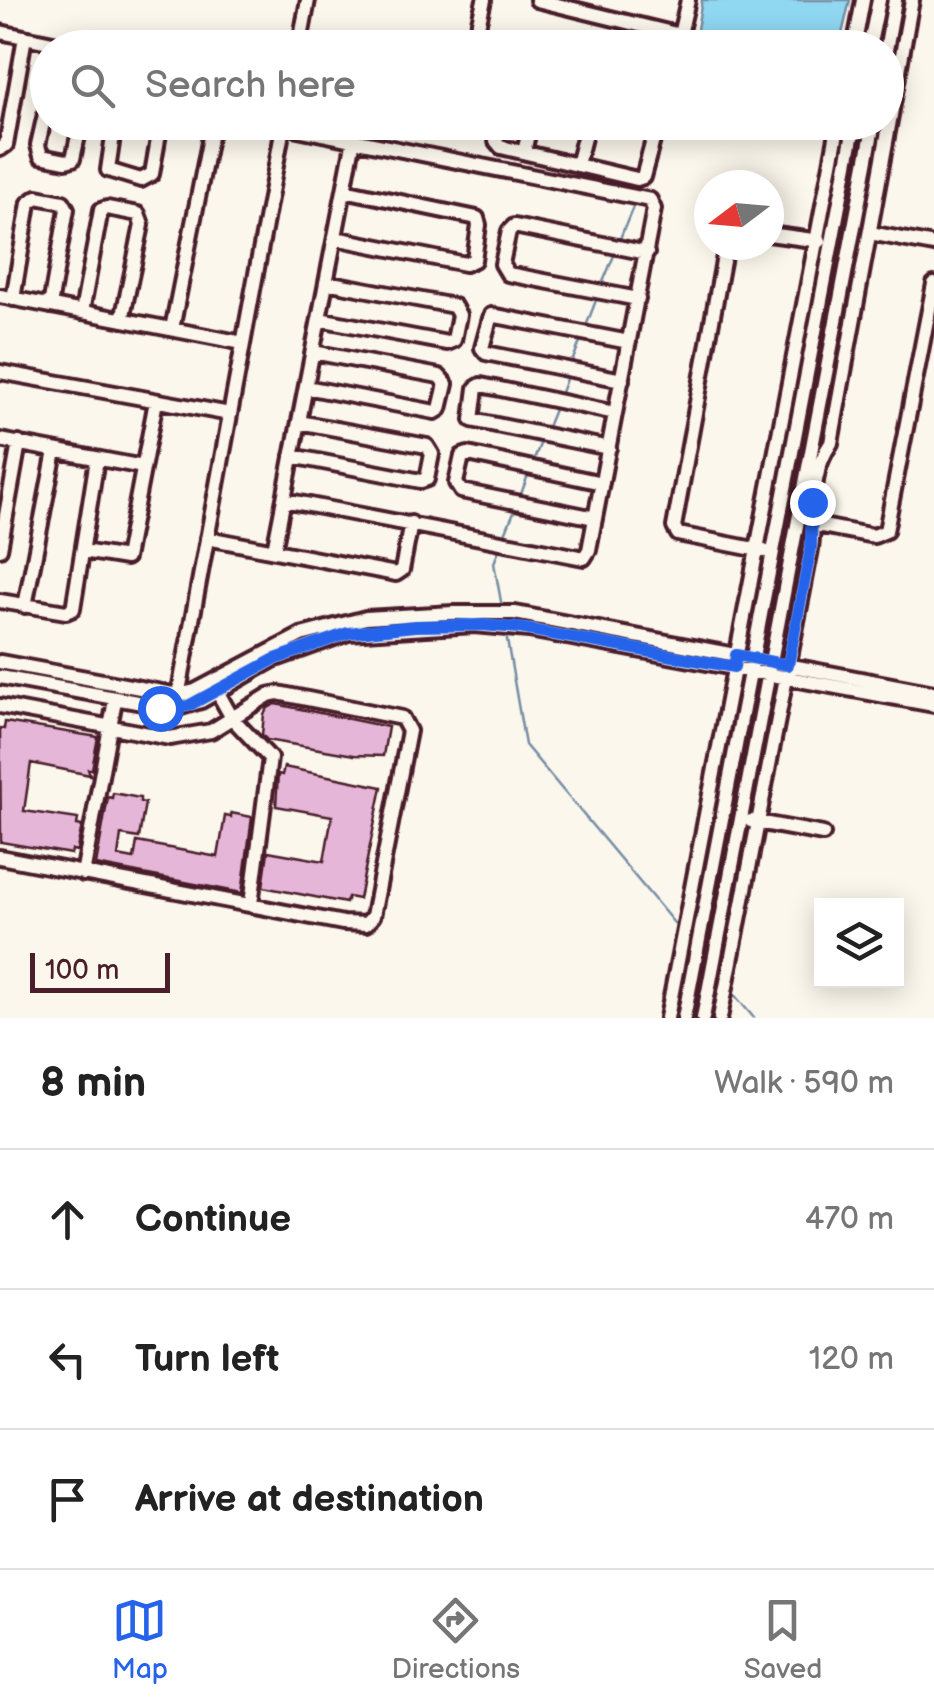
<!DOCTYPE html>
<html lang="en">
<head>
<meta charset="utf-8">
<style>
  body { margin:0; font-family:"Balsamiq Sans",sans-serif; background:#f2f2f2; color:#222 }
  .controls { position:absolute; right:30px; bottom:30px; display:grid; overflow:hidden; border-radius:0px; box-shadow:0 5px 25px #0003 }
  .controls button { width:90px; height:90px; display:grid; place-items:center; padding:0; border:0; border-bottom:2px solid #e0e0e0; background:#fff; color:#222; font:50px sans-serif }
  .compass { position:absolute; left:694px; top:170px; width:90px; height:90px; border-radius:50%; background:#fff; box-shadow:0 5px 25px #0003; rotate:254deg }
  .scale { position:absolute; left:30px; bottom:25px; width:140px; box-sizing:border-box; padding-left:10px; border:5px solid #4a1f2b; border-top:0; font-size:28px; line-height:35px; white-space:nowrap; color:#4a1f2b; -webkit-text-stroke:8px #fbf7ec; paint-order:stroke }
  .stop { position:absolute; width:30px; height:30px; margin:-22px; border:8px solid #2563eb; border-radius:50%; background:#fff }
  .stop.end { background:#2563eb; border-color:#fff; box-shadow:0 2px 10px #0008 }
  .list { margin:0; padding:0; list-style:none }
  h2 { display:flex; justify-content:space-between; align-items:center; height:130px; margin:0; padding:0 40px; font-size:42px }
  h2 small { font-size:32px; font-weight:400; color:#767676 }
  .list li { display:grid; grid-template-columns:65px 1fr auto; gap:30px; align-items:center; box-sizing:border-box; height:140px; padding:0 40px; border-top:2px solid #e0e0e0 }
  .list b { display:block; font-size:38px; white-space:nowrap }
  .list em { font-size:32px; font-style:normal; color:#767676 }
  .icon { flex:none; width:55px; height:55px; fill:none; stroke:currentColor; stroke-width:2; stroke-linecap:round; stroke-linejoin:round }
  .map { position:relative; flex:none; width:934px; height:1018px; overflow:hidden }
  .search { position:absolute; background:#fff; box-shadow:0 5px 25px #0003; left:30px; right:30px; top:30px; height:110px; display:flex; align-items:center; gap:25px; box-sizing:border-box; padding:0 35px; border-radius:55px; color:#767676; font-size:38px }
  .sheet { height:550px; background:#fff }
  nav { display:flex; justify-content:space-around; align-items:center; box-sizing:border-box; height:140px; border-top:2px solid #e0e0e0; background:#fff; font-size:28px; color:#767676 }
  nav a { display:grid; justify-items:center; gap:5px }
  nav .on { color:#2563eb }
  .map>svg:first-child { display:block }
</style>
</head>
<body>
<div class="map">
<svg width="934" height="1018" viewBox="0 0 934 1018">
  <rect width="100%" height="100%" fill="#fbf7ec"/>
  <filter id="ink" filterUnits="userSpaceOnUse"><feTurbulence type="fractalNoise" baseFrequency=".01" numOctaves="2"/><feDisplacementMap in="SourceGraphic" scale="20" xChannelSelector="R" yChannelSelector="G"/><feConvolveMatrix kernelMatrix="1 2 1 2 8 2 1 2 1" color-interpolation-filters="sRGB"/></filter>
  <g filter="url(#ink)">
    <!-- water -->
    <path fill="#90d7f2" stroke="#748da2" stroke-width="2.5" d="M702,0H850L839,47H694Z"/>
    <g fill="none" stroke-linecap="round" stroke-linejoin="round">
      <!-- stream -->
      <path stroke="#748da2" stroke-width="2.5" d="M661,134L665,122
        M619,241L635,202
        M601,287L615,253
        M585,329L598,295
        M570,367L582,337
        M560,395L568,374
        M545,432L555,407
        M532,465L542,439
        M520,497L529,472
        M503,539L515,509
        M500,547L494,563L502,607
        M506,634L525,745L679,929
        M732,992L754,1018"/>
    </g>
    <!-- building -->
    <path fill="#e5b6d8" stroke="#4a1f2b" stroke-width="2.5" d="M276,704L388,727L383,756L354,755L267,740L262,735L264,714L268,708Z
      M5,722L98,737L92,769H88L90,775L31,763L24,811L78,819L77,825L82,826L78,844L77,851L72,850L71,854L1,842L0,728L4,729Z
      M284,767L382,787L359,899L348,897L346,903L263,887L268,851L324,861L332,816L276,806L278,774L282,775Z
      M113,793L140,798V802L145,803L139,838L121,835L118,856L134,859L137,842L218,857L225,816L231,817V813L252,817L242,893L96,865L108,797L112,798Z"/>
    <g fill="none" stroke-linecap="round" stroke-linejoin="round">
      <!-- minor casing -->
      <g stroke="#4a1f2b" stroke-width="20">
        <path id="minor" d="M537,0L680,35
          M0,32L77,48
          M299,48L308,0
          M473,48L484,0
          M677,48L688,0
          M854,48L863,0
          M869,48L879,0
          M886,50L895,0
          M48,101L38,145L41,156L66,161L73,159L81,122
          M115,122L108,170L141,180L152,174L161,122
          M499,122L496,141L501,147L637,179L643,177L658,122
          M283,126L650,200L654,209L589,550L584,558L284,500
          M0,149L6,145L25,37
          M524,152L531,122
          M577,165L588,122
          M870,233L934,245
          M769,234L820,241
          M335,238L465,264L474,260L479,225L477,218L344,190
          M726,245L674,527L678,534L683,535L764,551
          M0,296L243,343
          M13,299L29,203L37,197L63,202L67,209L50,306
          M638,299L508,274L502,264L509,231L514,226L647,253
          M82,312L101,210L107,208L138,214L142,225L122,320
          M319,319L447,343L454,340L459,315L454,306L326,282
          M172,329L213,122
          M0,372L230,414
          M622,380L486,353L482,348L491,315L629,342
          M306,387L435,412L440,409L446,384L439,376L313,352
          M0,440L143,467
          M609,448L472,420L476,388L481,385L615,413
          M292,456L421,481L427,479L432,454L427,446L299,422
          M595,518L461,491L456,483L462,456L468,454L602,483
          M812,524L874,536L886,531L934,284
          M207,538L396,574L402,570L411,523
          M0,549L19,443
          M274,550L354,139
          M83,551L126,558L156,401
          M0,601L66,612L73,609L97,459
          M25,606L55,451
          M0,662L178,695L195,691L301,635L366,618L453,613H515L934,693
          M0,677L175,709L201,701L273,660L348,633L474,625L529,630L934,705
          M217,691L232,718L270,758L251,904
          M177,702L284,122
          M0,706L170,738L211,731L269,695L278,693L402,718L409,731L373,916L366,924L343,923L0,857
          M751,821L823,834
          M83,874L115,700
          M667,1018L839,122
          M684,1018L855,122
          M703,1018L874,122
          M720,1018L811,549C816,511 808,476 831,443L912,0"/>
      </g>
      <!-- minor -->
      <use href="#minor" stroke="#fbf7ec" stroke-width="12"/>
    </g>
  </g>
  <g fill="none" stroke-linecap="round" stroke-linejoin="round" filter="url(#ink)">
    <!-- route -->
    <path stroke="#2563eb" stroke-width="12" d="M160,708L188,706L273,660L348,633L415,626L482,625L519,628L734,667L736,655L788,665L811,548L812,502"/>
  </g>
</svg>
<div class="controls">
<button><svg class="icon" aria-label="layers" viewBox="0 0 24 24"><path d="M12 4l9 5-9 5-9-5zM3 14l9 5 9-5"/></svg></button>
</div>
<svg class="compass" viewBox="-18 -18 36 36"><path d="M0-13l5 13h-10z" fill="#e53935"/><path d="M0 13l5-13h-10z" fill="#767676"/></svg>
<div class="scale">100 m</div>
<div class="stop" style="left:160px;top:708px"></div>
<div class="stop end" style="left:812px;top:502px"></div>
<div class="search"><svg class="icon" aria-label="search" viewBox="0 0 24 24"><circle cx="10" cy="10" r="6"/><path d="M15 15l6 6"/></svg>Search here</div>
</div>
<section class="sheet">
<h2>8 min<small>Walk · 590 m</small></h2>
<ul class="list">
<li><svg class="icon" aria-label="ahead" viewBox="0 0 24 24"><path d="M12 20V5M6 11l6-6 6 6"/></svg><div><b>Continue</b></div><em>470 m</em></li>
<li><svg class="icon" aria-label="left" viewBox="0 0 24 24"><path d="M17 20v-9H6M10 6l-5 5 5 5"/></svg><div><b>Turn left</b></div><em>120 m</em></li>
<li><svg class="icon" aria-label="arrive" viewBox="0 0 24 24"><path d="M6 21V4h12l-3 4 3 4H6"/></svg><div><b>Arrive at destination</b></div></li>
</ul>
</section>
<nav>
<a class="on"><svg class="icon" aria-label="map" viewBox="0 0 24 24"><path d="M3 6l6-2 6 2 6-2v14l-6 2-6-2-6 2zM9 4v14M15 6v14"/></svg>Map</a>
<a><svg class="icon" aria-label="directions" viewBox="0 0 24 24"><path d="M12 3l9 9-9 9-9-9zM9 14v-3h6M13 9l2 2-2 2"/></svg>Directions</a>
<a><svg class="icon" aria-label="saved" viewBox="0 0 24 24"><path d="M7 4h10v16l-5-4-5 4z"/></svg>Saved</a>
</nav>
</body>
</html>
